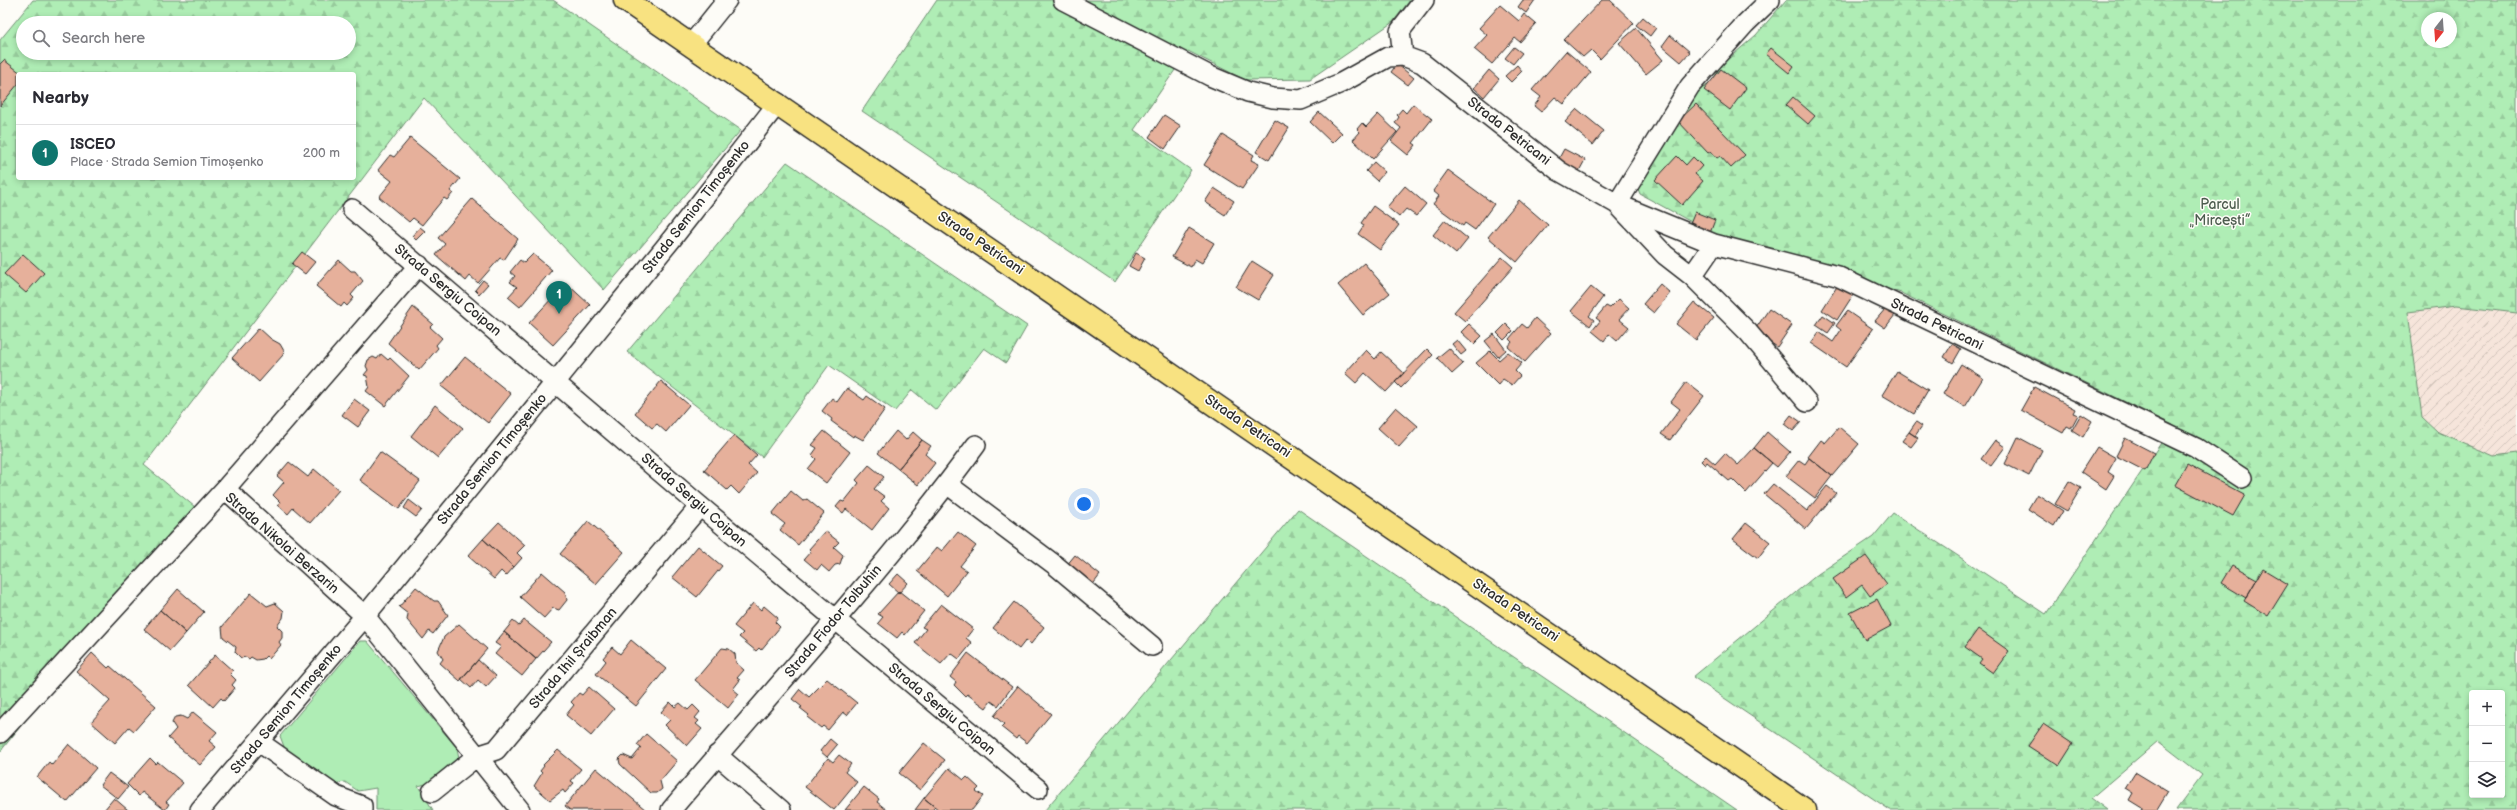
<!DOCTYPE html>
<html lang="en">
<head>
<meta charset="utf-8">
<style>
  body { margin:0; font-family:"Balsamiq Sans",sans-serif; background:#f2f2f3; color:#2b2b33 }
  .controls { position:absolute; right:12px; bottom:12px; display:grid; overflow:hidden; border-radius:4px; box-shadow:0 2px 6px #0003 }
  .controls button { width:36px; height:36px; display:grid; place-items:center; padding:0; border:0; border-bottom:1px solid #e1e1e2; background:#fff; color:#2b2b33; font:20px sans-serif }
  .compass { position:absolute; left:2421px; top:12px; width:36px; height:36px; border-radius:50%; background:#fff; box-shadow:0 2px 6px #0003; rotate:197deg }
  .you { position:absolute; left:1084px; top:504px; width:14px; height:14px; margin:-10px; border:3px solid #fff; border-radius:50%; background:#1a73e8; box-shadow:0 0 0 6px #1a73e833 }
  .badge { display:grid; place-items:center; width:26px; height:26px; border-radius:50%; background:#0f766e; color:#fff; font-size:13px; font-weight:700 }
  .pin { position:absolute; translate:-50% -33px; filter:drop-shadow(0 1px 2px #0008) }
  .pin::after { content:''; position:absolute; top:21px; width:14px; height:12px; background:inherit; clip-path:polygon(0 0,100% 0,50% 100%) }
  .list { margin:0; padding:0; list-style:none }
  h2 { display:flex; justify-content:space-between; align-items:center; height:52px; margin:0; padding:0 16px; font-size:17px }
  h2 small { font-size:13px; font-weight:400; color:#7c7c81 }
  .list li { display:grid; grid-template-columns:26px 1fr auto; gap:12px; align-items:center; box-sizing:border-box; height:56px; padding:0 16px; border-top:1px solid #e1e1e2 }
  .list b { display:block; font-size:15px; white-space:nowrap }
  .list p { margin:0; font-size:13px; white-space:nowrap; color:#7c7c81 }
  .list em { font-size:13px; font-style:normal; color:#7c7c81 }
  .icon { flex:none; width:22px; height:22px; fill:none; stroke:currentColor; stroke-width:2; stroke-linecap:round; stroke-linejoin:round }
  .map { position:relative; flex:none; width:2517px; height:810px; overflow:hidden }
  .search { position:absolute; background:#fff; box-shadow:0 2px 6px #0003; left:16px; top:16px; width:340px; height:44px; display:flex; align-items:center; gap:10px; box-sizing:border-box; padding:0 14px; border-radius:22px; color:#7c7c81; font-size:15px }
  .panel { position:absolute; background:#fff; box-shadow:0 2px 6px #0003; left:16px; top:72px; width:340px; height:108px; border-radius:4px }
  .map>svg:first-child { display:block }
</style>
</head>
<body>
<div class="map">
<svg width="2517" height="810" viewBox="0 0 2517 810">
  <defs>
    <pattern id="industrial-furrows" width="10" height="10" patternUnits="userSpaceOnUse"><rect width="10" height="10" fill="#f6e5db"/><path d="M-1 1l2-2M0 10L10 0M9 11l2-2" fill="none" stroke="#d3c5bc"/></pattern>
    <pattern id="forest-firs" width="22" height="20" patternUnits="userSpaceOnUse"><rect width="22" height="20" fill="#afedb5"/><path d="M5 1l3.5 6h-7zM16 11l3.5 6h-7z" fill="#97cb9c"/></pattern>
  </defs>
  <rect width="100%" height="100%" fill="#fdfcf7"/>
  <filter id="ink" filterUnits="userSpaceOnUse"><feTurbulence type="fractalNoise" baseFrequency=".025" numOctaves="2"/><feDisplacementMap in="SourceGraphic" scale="8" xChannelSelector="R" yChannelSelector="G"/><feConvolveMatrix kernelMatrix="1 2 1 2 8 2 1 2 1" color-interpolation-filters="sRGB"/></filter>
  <g filter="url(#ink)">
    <!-- industrial -->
    <path fill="url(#industrial-furrows)" d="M2456,306L2517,313V453L2494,456L2438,432L2422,417L2408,311Z"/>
    <!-- forest -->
    <path fill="url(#forest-firs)" stroke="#6d8c70" fill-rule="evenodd" d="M33,0H553L741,130L604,290L424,98L144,465L195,507L0,752V40ZM23,23H349V53H23ZM18,74H354V178H18Z
      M937,0H1410L1393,22L1310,79L1245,80L1188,51L1134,130L1191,170L1115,282L862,111Z
      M1786,0H2517V313L2456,306L2408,312L2422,417L2438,432L2494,456L2517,453V810H2176L2202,775L2158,741L2091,798L2107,810H1890L1693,677L1818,574L1873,537L1893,513L2046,614L2173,425L1901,293L1717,236L1640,194L1636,184L1692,95L1712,82L1720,66L1756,35ZM2427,18H2451V42H2427ZM2472,693H2502V795H2472Z
      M787,162L1027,326L1006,363L984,348L936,410L912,390L895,411L829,365L762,457L627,352Z
      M1298,509L1737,810H1045Z"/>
    <!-- green -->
    <path fill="#afedb5" stroke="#6d8c70" d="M360,641H367L457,748L459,758L426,784L418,786L433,810H376V788L358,791L345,782L332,784L286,752L280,736Z"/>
    <!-- building -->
    <path fill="#e6b09b" stroke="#2b2b2b" d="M1523,0H1535L1526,13L1518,7Z
      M1602,0H1610L1634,23L1600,59L1591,50L1583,57L1564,40Z
      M1500,5L1519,21L1524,14L1536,24L1520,42L1515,38L1492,64L1474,49L1487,35L1479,28Z
      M1643,17L1656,28L1650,36L1636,25Z
      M1636,28L1663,60L1646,74L1619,43Z
      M1670,35L1690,52L1681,62L1662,46Z
      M1514,47L1522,53L1513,64L1505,58Z
      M1771,48L1794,66L1789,73L1766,54Z
      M1566,51L1591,72L1564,104L1555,97L1541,112L1534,106L1541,97L1532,90Z
      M4,60L22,74H18V84L0,106V64Z
      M1397,64L1414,78L1408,85L1391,72Z
      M1517,65L1522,71L1511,82L1505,76Z
      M1721,69L1746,88L1730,110L1704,90Z
      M1489,70L1499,79L1484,97L1474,88Z
      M1793,97L1815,116L1808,124L1786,105Z
      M1413,104L1432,119L1413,143L1416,145L1408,155L1391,141L1401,128L1395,123L1399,117L1397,115L1402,109L1406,113Z
      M1696,104L1745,155L1731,168L1720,156L1717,158L1711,151L1708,153L1678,121Z
      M1577,109L1604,131L1593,145L1565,122Z
      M1319,112L1342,133L1332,143L1310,122Z
      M1378,114L1397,132L1373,159L1353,140L1360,132L1357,129L1362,123L1366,127Z
      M1164,115L1181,126L1165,149L1149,137Z
      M1275,120L1289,128L1269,160L1256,152Z
      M1223,135L1254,155L1251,160L1259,164L1242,189L1204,165Z
      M410,138L460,179L450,191L453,193L447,200L444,198L422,225L413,218L409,222L379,197L392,181L378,170L390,155L394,157Z
      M1564,149L1585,160L1579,171L1558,160Z
      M1677,156L1686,165L1693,157L1702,166L1695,174L1703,181L1682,205L1655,180Z
      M1374,162L1385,172L1377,181L1366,171Z
      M1448,170L1494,204L1475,230L1465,223L1463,226L1433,204L1439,196L1433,191Z
      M1405,186L1426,204L1416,216L1406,209L1399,217L1387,207Z
      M1214,188L1234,201L1225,215L1205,202Z
      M472,199L518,239L504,260L500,258L478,283L470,276L466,281L436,255L445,244L438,238Z
      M1519,200L1548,225L1517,262L1488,237Z
      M1373,206L1399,225L1380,250L1358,234L1364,225L1361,223Z
      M1695,212L1715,220L1710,233L1690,224Z
      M1445,220L1468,239L1456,254L1433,235Z
      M420,227L425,231L416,240L412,236Z
      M1189,228L1214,243L1202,263L1195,259L1191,267L1172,257Z
      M302,252L315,262L305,274L292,264Z
      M1136,253L1145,258L1138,271L1129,266Z
      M23,254L44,273L26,293L4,274Z
      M533,254L552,270L520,307L508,297L517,287L510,282L515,276L510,272L520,260L524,263Z
      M1502,257L1513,267L1465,321L1454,312Z
      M339,260L351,271H355L363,281L351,295L354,298L347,306L344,303L341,307L316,286Z
      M1252,261L1274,275L1258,300L1236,287Z
      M1364,263L1390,293L1363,315L1338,285Z
      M483,280L488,284L479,294L475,290Z
      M566,283L590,305L553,345L529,323Z
      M1660,284L1670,293L1654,313L1643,304Z
      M1838,285L1853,295L1837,320L1822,310Z
      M1591,287L1603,297L1589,316L1594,320L1590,326L1571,311Z
      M1619,299L1629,308L1619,319L1629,327L1617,341L1609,334L1604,341L1592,331L1600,321L1596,318L1606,306L1610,308Z
      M1694,302L1714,318L1696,340L1676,324Z
      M413,307L433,324L430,327L442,338L436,345L438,348L419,370L388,343Z
      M1886,308L1895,315L1885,328L1875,321Z
      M1769,309L1792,325L1777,347L1754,331Z
      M1847,311L1873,329L1846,367L1811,343L1819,332L1833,342L1841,330L1836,326Z
      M1823,315L1835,323L1828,333L1816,325Z
      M1535,318L1551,333L1525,362L1508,347L1512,342L1509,339L1522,324L1527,328Z
      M1469,324L1482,336L1474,344L1461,332Z
      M1506,324L1513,331L1504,340L1497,333Z
      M259,328L271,339L280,344L284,351L283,355L259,382L232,358Z
      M1494,334L1506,350L1498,357L1485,341Z
      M1457,340L1466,351L1461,355L1452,344Z
      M1952,344L1961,349L1953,363L1944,357Z
      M1449,348L1463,364L1452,374L1437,358Z
      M1427,349L1433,355L1401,388L1395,382Z
      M1366,350L1375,359L1381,352L1404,373L1386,392L1365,373L1356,383L1345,373Z
      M1490,351L1499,360L1508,352L1522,363L1515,371L1520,376L1512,385L1503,379L1498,385L1476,363Z
      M381,354L388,360L390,358L409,376L385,406L366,391L369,387L367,376L364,375L368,370L366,366L368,360L373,357L377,359Z
      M465,357L511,394L488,423L441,386Z
      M1961,364L1983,378L1965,407L1943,394Z
      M1897,371L1928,390L1914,414L1882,395Z
      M661,381L689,405L666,432L657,424L652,428L635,413Z
      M1686,382L1704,396L1670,440L1661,434L1680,409L1671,402Z
      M2034,387L2075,409L2073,413L2078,415L2071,428L2067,426L2063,433L2021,410Z
      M847,388L864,400L867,396L885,409L863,440L854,435L853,437L831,421L832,419L822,411L832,398L837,402Z
      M354,399L370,411L358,427L342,415Z
      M435,405L463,428L438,458L411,436Z
      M1396,407L1418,426L1399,447L1378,428Z
      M2081,414L2092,421L2083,437L2072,430Z
      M1791,415L1801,422L1793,431L1784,424Z
      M1916,422L1922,426L1915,436L1909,432Z
      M1839,427L1859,444L1832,476L1808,457L1821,440L1825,443Z
      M824,431L850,452L826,483L808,469L816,459L812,455L817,448L812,445Z
      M896,431L906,440L913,432L922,440L898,469L878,453Z
      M1767,432L1790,452L1777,467L1754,448Z
      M1909,432L1918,438L1911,447L1902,441Z
      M734,435L757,455L748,465L757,473L739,494L731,486L727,490L704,470Z
      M2018,437L2042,450L2029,476L2005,464Z
      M2125,438L2154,453L2145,471L2116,456Z
      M922,440L931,446L925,454L935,463L918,485L898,469Z
      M1995,440L2005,447L1991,466L1981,459Z
      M2097,447L2116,458L2108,472L2114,476L2106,489L2081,472Z
      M1754,448L1772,463L1746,493L1732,479L1729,481L1707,462L1705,465L1701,461L1706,456L1715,464L1725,453L1738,465Z
      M380,452L420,481L399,509L360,480Z
      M1809,458L1832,476L1815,498L1786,476L1799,460L1805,464Z
      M289,462L308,477L314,469L339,490L310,523L293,508L288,514L278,505L280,502L273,495L284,482L277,476Z
      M2187,464L2245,495L2233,516L2175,485Z
      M869,465L884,477L874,489L885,497L881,501L889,508L872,530L846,509L843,513L836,507L841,501L844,502L859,483L856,480Z
      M2069,481L2081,488L2067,511L2055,504Z
      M1773,484L1807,511L1827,486L1836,493L1806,529L1764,494Z
      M791,491L803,501L807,499L824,513L798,545L780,530L785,524L772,514Z
      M2037,494L2063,511L2054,526L2028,509Z
      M409,500L422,510L416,517L404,508Z
      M588,521L624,552L596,584L560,554Z
      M499,522L525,545L517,553L522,558L514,567L483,539Z
      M1746,523L1770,542L1758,558L1733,539Z
      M825,531L839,542L834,547L843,555L840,564L835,565L829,572L821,565L817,570L804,559L811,551L809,549Z
      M958,532L976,546L960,566L967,571L947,596L917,571L937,547L942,551Z
      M483,539L514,567L506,576L501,571L494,579L468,556Z
      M698,546L722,566L697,597L672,577Z
      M1075,555L1100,575L1091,587L1066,566Z
      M1866,556L1887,584L1870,596L1862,585L1846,597L1833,579Z
      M2232,565L2257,579L2246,598L2221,583Z
      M2263,569L2288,584L2268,616L2244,601Z
      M542,572L565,592L567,600L559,610L553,608L544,618L520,597Z
      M898,574L908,583L899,593L889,584Z
      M416,587L434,601H438L448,615L433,634L429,631L423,639L407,620L408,614L399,607Z
      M178,589L204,612L186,633L160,610Z
      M899,591L924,611L905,635L902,632L897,638L878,623L883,617L878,614Z
      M251,593L267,606L275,603L284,611L283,618L277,626L282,631V638L279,642L281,645L269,659L266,656L263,659L256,660L251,657L249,659L246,657L241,658L235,652L236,647L223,637L222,627Z
      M1877,599L1891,626L1865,640L1850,613Z
      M1014,602L1044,627L1031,644L1026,640L1019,649L993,628Z
      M753,603L761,610L764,606L778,618L775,622L780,627L761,650L759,648L756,651L739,637L743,633L734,626Z
      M941,604L973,629L966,638L972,643L959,659L951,653L941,664L915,643L926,629L922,627Z
      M160,610L186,633L170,651L144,629Z
      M524,620L551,642L536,659L504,632L513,621L519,626Z
      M459,624L487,649L460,681L440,663L443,659L438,651L444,637Z
      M1978,629L2009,651L1993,673L1979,663L1982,659L1965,647Z
      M504,632L536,659L522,676L495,654L501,647L495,643Z
      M631,640L666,669L636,706L596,674L606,661L603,658L612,647L620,654Z
      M722,648L729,649L735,654L736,663L744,670L737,678L740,680L733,689L739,694L728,708L695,680Z
      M92,653L108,668L110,666L156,706L134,731L129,727L115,743L91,722L110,701L76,671Z
      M968,653L1012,687L998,706L991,701L986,708L967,694L965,696L954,685L956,682L950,677Z
      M215,655L233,671L230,674L236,680L232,685L235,688L224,701L221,698L213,707L189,685Z
      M478,660L496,676L486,687L478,680L471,688L461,679Z
      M827,679L857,703L847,715L843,712L828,730L823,726L821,728L807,717L809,715L800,708L802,707L792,699L800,689L809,697Z
      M1018,686L1051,714L1027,743L1018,736L1016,739L1001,727L1004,724L994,716Z
      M589,687L614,709L591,736L566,715L574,705L571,702L579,693L582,695Z
      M670,702L675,707L680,703L688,710L693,705L700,712L695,718L699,721L696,724L702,729L687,746L665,725L670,720L661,712Z
      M193,712L217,732L209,741L216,747L200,765L168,738L176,729L172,723L175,717L181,716L187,719Z
      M2043,724L2073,744L2059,766L2028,746Z
      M646,734L677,761L660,781L662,789L657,793H651L620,764L619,759L623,755L632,759L641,748L637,745Z
      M830,739L837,745L827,757L820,751Z
      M924,743L945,760L920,790L899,773Z
      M69,744L96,768L67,802L37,777L49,762L52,765Z
      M558,750L581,769L571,781L574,783L565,793L563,790L550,800L534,786L542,773L540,771L544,766L543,765Z
      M839,755L851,764L845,772L857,782L834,810L805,787L828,758L833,762Z
      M150,758L156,764L158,762L183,783L166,802L169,804L165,810L142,792L139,796L127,784Z
      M596,768L646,810H570L565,806Z
      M949,768L964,780L967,777L979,788L976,791L983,796L972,810H939L924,798Z
      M2135,772L2168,792L2157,810H2141L2142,808L2129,800L2133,793L2125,788Z
      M109,773L128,787L118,799L100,785Z
      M864,787L879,799L877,802L887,810H845Z
      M114,798L128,810H104Z
      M924,798L935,807L932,810H915Z"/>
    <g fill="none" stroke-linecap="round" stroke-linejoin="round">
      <!-- minor casing -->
      <g stroke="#2b2b2b" stroke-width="22">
        <path id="minor" d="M1063,0L1210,76L1248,92L1273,98L1301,100L1341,83L1388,57L1403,56L1422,63L1559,171L1617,204L1714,244L1837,276L2196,448L2242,478
          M1770,0L1745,24L1690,86L1617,204L1665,255L1692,276L1748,332L1807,402
          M691,45L727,0
          M1403,56L1400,31L1424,0
          M352,209L700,506L1038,789
          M1692,276L1714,244
          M947,484L1055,565L1152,646
          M225,489L365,616L520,810
          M0,733L225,489L419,265
          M259,742L336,796L362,806V810
          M717,755L781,810
          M432,792L477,756L496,750L700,506
          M200,810L365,616L671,240L778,103
          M671,810C773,689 882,573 976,445"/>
      </g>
      <!-- major casing -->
      <g stroke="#2b2b2b" stroke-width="25">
        <path id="major" d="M625,0L1805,810"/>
      </g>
      <!-- minor -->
      <use href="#minor" stroke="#fdfcf7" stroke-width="19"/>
      <!-- major -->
      <use href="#major" stroke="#f8e281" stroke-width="22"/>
    </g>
  </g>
  <g text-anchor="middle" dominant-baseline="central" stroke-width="3" stroke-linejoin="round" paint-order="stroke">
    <!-- street labels -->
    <g font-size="14" fill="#2b2b2b" stroke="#fdfcf7">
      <text transform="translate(1509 131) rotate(38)">Strada Petricani</text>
      <text transform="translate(696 207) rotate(-52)">Strada Semion Timoșenko</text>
      <text transform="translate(981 243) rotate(34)">Strada Petricani</text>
      <text transform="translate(448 290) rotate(40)">Strada Sergiu Coipan</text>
      <text transform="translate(1937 324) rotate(26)">Strada Petricani</text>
      <text transform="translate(1248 426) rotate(34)">Strada Petricani</text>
      <text transform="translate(492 459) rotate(-51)">Strada Semion Timoșenko</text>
      <text transform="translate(694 500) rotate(41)">Strada Sergiu Coipan</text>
      <text transform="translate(282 543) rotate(41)">Strada Nikolai Berzarin</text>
      <text transform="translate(1516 610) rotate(34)">Strada Petricani</text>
      <text transform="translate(833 621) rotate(-50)">Strada Fiodor Tolbuhin</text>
      <text transform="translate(573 658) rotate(-50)">Strada Ihil Șraibman</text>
      <text transform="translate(286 709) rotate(-50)">Strada Semion Timoșenko</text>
      <text transform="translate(942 709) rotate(40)">Strada Sergiu Coipan</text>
    </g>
    <!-- park labels -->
    <g font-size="14" fill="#4c5c4e" stroke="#fdfcf7">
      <text x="2220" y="204">Parcul<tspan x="2220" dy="16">„Mircești”</tspan></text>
    </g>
  </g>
</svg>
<div class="controls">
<button>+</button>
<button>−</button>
<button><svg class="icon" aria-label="layers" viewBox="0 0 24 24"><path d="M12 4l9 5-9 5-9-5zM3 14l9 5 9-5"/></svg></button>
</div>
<svg class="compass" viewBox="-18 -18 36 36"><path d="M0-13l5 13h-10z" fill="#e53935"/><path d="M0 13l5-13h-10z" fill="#7c7c81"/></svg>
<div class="you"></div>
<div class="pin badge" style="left:559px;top:314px">1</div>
<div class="search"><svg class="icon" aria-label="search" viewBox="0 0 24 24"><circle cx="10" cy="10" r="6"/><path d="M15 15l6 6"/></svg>Search here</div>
<section class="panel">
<h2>Nearby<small></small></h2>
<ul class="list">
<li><span class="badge">1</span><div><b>ISCEO</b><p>Place · Strada Semion Timoșenko</p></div><em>200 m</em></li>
</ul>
</section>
</div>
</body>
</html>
